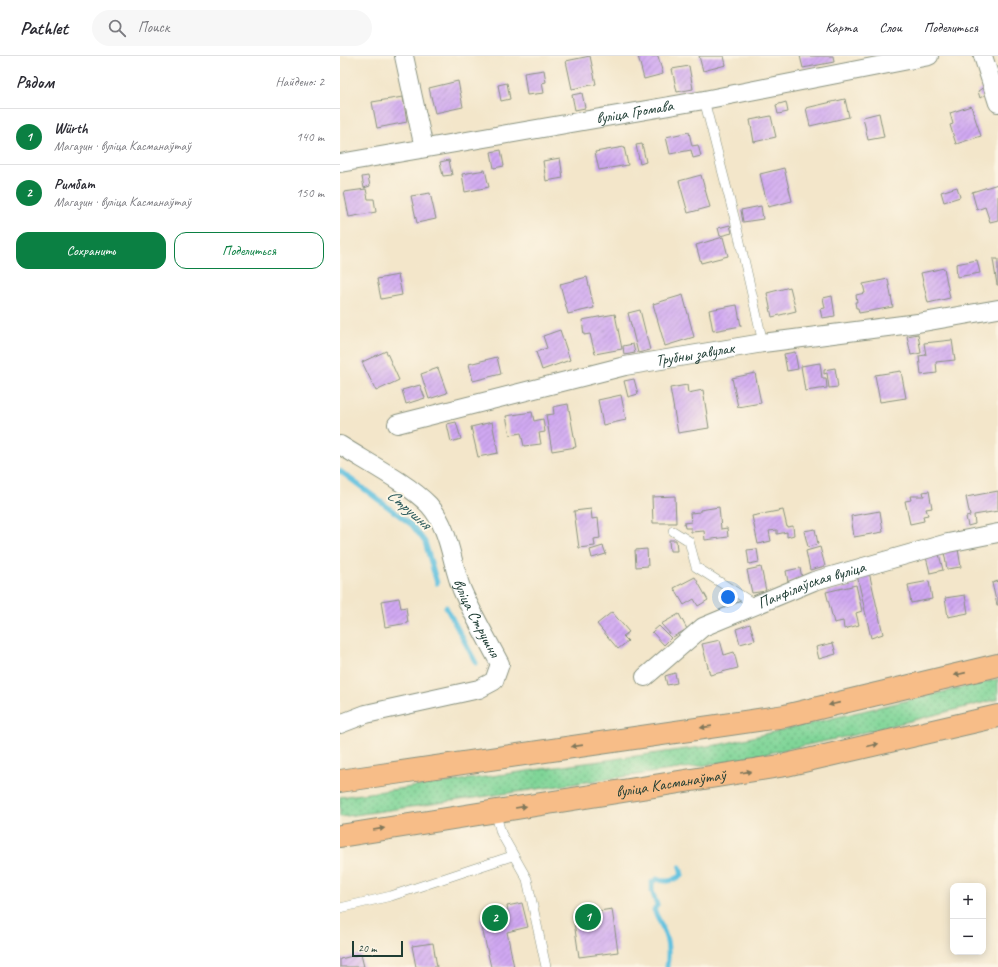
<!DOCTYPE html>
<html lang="ru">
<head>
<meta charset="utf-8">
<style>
  body { margin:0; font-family:Caveat,sans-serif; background:#f7f7f7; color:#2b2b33 }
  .controls { position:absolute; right:12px; bottom:12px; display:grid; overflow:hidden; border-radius:8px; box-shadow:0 2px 10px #0003 }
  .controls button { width:36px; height:36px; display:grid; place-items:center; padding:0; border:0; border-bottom:1px solid #e1e1e2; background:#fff; color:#2b2b33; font:20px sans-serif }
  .scale { position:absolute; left:12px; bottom:10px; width:51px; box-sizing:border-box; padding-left:4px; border:2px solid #1f3d34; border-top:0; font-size:11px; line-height:14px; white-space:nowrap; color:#1f3d34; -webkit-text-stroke:3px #fcf5e5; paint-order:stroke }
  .you { position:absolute; left:388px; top:541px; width:14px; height:14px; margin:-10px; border:3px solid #fff; border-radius:50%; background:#1a73e8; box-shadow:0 0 0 6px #1a73e833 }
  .badge { display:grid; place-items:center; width:26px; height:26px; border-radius:50%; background:#0b8043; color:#fff; font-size:13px; font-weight:700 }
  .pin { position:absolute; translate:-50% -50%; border:2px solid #fff; box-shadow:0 1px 4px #0006 }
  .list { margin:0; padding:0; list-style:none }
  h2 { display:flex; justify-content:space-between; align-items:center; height:52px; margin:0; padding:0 16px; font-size:17px }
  h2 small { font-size:13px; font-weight:400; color:#7c7c81 }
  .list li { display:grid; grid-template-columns:26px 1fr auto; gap:12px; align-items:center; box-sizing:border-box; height:56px; padding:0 16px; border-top:1px solid #e1e1e2 }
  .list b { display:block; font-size:15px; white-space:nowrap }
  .list p { margin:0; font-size:13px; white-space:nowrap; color:#7c7c81 }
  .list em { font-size:13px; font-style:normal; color:#7c7c81 }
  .actions { display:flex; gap:8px; padding:12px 16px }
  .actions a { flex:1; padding:9px 0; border:1px solid #0b8043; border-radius:12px; text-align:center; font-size:14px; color:#0b8043 }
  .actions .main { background:#0b8043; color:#fff }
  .icon { flex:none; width:22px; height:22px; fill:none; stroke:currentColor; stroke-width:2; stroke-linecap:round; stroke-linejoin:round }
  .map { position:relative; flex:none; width:658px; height:911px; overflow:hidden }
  header { display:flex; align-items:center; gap:24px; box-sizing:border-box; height:56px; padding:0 20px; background:#fff; border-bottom:1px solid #e1e1e2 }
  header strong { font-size:19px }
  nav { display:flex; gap:22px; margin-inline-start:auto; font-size:14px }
  .search { width:280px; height:36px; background:#f7f7f7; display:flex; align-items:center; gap:10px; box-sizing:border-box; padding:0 14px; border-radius:22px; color:#7c7c81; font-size:15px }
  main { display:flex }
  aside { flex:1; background:#fff }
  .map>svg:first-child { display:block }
</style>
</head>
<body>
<header>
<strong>Pathlet</strong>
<div class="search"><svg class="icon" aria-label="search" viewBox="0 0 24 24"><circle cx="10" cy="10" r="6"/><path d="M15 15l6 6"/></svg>Поиск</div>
<nav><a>Карта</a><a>Слои</a><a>Поделиться</a></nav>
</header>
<main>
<aside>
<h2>Рядом<small>Найдено: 2</small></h2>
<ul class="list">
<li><span class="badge">1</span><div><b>Würth</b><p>Магазин · вуліца Касманаўтаў</p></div><em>140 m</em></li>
<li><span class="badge">2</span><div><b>Римбат</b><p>Магазин · вуліца Касманаўтаў</p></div><em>150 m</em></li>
</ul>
<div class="actions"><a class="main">Сохранить</a><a>Поделиться</a></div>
</aside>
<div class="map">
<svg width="658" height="911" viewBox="0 0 658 911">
  <defs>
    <pattern id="grass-dots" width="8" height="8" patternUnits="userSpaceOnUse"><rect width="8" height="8" fill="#80d598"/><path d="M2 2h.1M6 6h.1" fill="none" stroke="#68ae7d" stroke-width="1.8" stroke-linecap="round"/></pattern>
    <pattern id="building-hatch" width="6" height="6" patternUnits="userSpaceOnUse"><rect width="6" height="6" fill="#d0a8f2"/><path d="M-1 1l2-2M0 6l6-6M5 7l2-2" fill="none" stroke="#a88ac5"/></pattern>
  </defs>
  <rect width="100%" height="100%" fill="#fcf5e5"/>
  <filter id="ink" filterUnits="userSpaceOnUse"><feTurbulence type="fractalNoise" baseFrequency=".025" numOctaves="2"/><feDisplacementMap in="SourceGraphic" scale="8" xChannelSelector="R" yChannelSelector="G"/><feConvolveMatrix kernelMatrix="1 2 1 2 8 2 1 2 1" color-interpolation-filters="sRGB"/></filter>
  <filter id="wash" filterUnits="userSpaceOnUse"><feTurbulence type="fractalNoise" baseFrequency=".012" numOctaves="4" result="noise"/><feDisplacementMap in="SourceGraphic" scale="16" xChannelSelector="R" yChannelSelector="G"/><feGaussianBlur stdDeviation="0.9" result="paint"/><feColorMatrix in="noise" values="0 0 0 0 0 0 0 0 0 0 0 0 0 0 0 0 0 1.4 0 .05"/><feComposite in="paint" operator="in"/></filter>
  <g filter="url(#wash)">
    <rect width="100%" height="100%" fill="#f3e6ca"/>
    <!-- grass -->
    <path fill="url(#grass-dots)" stroke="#508966" d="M658,623V643L514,679L387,706L0,761V741L383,688Z"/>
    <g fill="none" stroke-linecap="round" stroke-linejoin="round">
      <!-- stream -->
      <path stroke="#61c1df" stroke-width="5" d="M0,415L72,469L85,486L97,527
        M106,551L136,607
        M327,911C331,887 325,876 314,854L317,849L312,835V826L317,823C326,827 333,825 342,819L340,811"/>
    </g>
    <g id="blocks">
      <!-- building -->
      <path fill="url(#building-hatch)" d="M250,0L256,28L232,33L226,5Z
        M298,0H318L323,18L304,23Z
        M359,0H384L386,9L363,15Z
        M460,0H493L494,6L463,12Z
        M349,10L353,33L337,36L332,13Z
        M204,14L206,26L202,27L204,37L187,39L184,17Z
        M118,25L123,51L95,57L89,32Z
        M167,27L170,43L161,45L158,29Z
        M644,31L646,38L640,42L638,35Z
        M242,37L245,52L235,54L232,39Z
        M63,41L67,66L37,72L32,46Z
        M505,43L509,61L470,70L466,52Z
        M446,46L448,56L438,58L436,49Z
        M631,50L641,80L616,88L610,69L613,68L610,57Z
        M539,57L544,81L528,84L523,61Z
        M431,60L436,81L414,86L410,64Z
        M349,76L352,90L358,89L361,100L353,102L351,94L330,98L326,81Z
        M302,88L306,106L300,108L296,89Z
        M284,91L288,109L259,114L255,96Z
        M161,94L164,110L154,112L151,96Z
        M220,102L223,122L206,125L203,105Z
        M109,104L112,119L103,120L100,106Z
        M444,112L452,145L428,151L420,118Z
        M145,114L149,131L125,136L122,118Z
        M361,119L370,151L348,157L339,125Z
        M28,120L30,130L24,132L22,121Z
        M658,128V164L650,166L645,151L637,154L632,136Z
        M617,131L620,141L604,146L601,136Z
        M26,133L28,143H34L36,156L9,161L4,136Z
        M90,137L96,163L77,167L71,140Z
        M421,150L423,163L403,166L401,154Z
        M390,169L392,177L380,180L378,172Z
        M383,181L388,200L361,207L356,189Z
        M653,203H658V229H657Z
        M637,204L640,217L617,221L616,208Z
        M604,212L610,242L588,247L581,217Z
        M58,219L62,239L41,243L37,223Z
        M247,221L254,252L228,258L220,228Z
        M548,223L553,251L519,257L518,252H516L515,246H517L516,239L525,237L523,228Z
        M450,231L456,255L432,261L427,237Z
        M343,239L354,281L325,290L313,248Z
        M492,240L495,260L482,262L480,253L485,252L483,242Z
        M397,249L401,270L373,275L369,254Z
        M300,254L310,294L298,297L288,257Z
        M275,258L282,293L255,298L250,278L244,279L242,264Z
        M220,274L230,304L202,314L196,296L207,292L203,280Z
        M578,278L581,297L571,299L567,280Z
        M612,284L615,304L596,306L597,317L581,319L579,300L586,299L584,287Z
        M293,288L295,297L284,299L283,290Z
        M46,295L59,324L36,335L22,306Z
        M455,296L458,313L447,315L444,298Z
        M157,301L161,318L133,325L129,308Z
        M480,307L482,322H486L487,332L465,335L461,310Z
        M98,312L107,337L89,343L81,318Z
        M495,312L498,331L489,332L487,317L484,318V314Z
        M561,315L566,342L540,346L535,319Z
        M415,317L421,347L398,351L392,322Z
        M294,323L298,338L288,341L284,325Z
        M80,329L85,342L66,348L62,334Z
        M347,329L348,337L363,334L369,372L338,377L330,332Z
        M281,339L286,364L263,369L258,344Z
        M228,348L236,391L212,395L206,359L214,358L213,351Z
        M192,356L194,365L203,363L205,376L199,377L201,388L184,390L181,377L170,379L166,360Z
        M116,366L121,383L111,386L107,368Z
        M152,366L158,397L138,401L131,371Z
        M589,435L592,452L586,453L588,459L583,460L584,465L570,468L565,445L571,444L570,440H584L583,436Z
        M658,435V455L634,459L635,468L628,470L626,461L630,460L626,441Z
        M335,440L336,467H313L312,441Z
        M379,451L381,473L387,472L388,481L365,484L364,475L351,476V472H345L344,467L351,466L350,457L360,456V454Z
        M251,453L252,463L258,462L260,482L254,483L255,490L239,492L234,455Z
        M443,454L447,471L453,470L454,479L447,481V476L437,478V474L429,475L431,485L418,488L412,460Z
        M540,455L543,476L514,481L511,460Z
        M475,473L478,488L468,491L464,475Z
        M329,484H336L337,495H330Z
        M263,490L266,498L252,502L250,494Z
        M480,491L485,510L470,514L466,495Z
        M307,493L308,510L296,511L295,494Z
        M417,493L419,506L409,508L407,494Z
        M618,493L621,511L607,513L604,496Z
        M599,498L603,514L590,517L586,501Z
        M421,511L426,535L412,537L407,514Z
        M460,512L462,522L448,526L446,515Z
        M529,516L543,578L531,582L517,519Z
        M355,521L368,544L358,550L354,543L344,549L334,532Z
        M589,525L592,543L571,547L568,529Z
        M658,525V549H657L652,527Z
        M516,529L522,555L516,557L519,569L504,573L503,565L494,567L486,536Z
        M625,539L628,557L608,561L605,542Z
        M59,542L61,552L66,551L68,567L45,571L41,545Z
        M272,556L289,576L283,580L288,585L278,593L257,568Z
        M339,558L347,573L333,581L321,568Z
        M410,568L415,584L400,588L396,573Z
        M319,570L331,582L324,589L312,576Z
        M380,584L384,599L394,596L398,612L370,619L362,588Z
        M493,587L496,598L479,603L476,591Z
        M335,617L337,627L327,629L325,620Z
        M182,847L188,871L167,876L174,911H151L140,863L149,861L150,865L169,860L167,850Z
        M272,853L278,896L239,901L233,859Z
        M93,887L97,911H76L72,890Z
        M21,898L24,911H0V903Z"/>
    </g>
  </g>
  <g filter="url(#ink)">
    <use href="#blocks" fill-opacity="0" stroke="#89927f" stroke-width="1"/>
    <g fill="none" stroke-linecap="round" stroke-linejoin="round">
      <!-- service casing -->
      <g stroke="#89927f" stroke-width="10">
        <path id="service" d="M364,44L396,168L423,287
          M333,475L349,485L356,511L416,549
          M155,755L161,777L187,823L206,911
          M0,852L51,840L172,800"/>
      </g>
      <!-- minor casing -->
      <g stroke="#89927f" stroke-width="20">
        <g id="minor">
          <path d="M64,0L84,92"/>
          <path d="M643,0L658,47"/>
          <path id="s1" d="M0,107L364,44L589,0"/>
          <path id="s2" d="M57,368L285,310L423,287L578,267L658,253"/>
          <path id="s3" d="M0,389C25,405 69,428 89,449C110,472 111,507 122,534C133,559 147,583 160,608L154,625L139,633L26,658L0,668"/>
          <path id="s4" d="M305,621L363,571L474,525L608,487L658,477"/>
        </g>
      </g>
      <!-- primary casing -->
      <g stroke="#89927f" stroke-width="24">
        <g id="primary">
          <path d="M0,725L445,660L658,609"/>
          <path id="s5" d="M0,780L446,709L658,660"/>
        </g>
      </g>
      <!-- service -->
      <use href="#service" stroke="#fff" stroke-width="9"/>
      <!-- minor -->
      <use href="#minor" stroke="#fff" stroke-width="18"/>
      <!-- primary -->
      <use href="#primary" stroke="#f7bd88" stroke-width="22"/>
    </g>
    <!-- one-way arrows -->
    <defs><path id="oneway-solid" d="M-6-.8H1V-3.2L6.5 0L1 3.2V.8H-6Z"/></defs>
    <g fill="#80775a">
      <use href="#oneway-solid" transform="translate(620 618) rotate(167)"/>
      <use href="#oneway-solid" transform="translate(494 648) rotate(167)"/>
      <use href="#oneway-solid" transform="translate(366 671) rotate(172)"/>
      <use href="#oneway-solid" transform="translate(533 689) rotate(-13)"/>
      <use href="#oneway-solid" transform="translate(237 690) rotate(172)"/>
      <use href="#oneway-solid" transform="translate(406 716) rotate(-9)"/>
      <use href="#oneway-solid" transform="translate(181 751) rotate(-9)"/>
      <use href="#oneway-solid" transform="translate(39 773) rotate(-9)"/>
    </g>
  </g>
  <g text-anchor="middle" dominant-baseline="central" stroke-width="4" stroke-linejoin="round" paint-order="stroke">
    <!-- street labels -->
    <g font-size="16" fill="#1f3d34" stroke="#fcf5e5">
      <text stroke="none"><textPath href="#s1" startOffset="299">вуліца Громава</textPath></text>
      <text stroke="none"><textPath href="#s2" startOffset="306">Трубны завулак</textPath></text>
      <text stroke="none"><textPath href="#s4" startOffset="193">Панфілаўская вуліца</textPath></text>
      <text stroke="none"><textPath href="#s3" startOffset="231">вуліца Струшня</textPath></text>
      <text stroke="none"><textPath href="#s5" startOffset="335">вуліца Касманаўтаў</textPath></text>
    </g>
    <!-- water labels -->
    <g font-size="17" font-style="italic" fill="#305e5f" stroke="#fcf5e5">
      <text transform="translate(69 453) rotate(41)">Струшня</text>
    </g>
  </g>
</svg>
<div class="controls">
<button>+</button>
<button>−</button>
</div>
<div class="scale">20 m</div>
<div class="you"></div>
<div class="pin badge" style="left:248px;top:861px">1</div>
<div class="pin badge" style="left:155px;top:862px">2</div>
</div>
</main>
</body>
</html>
